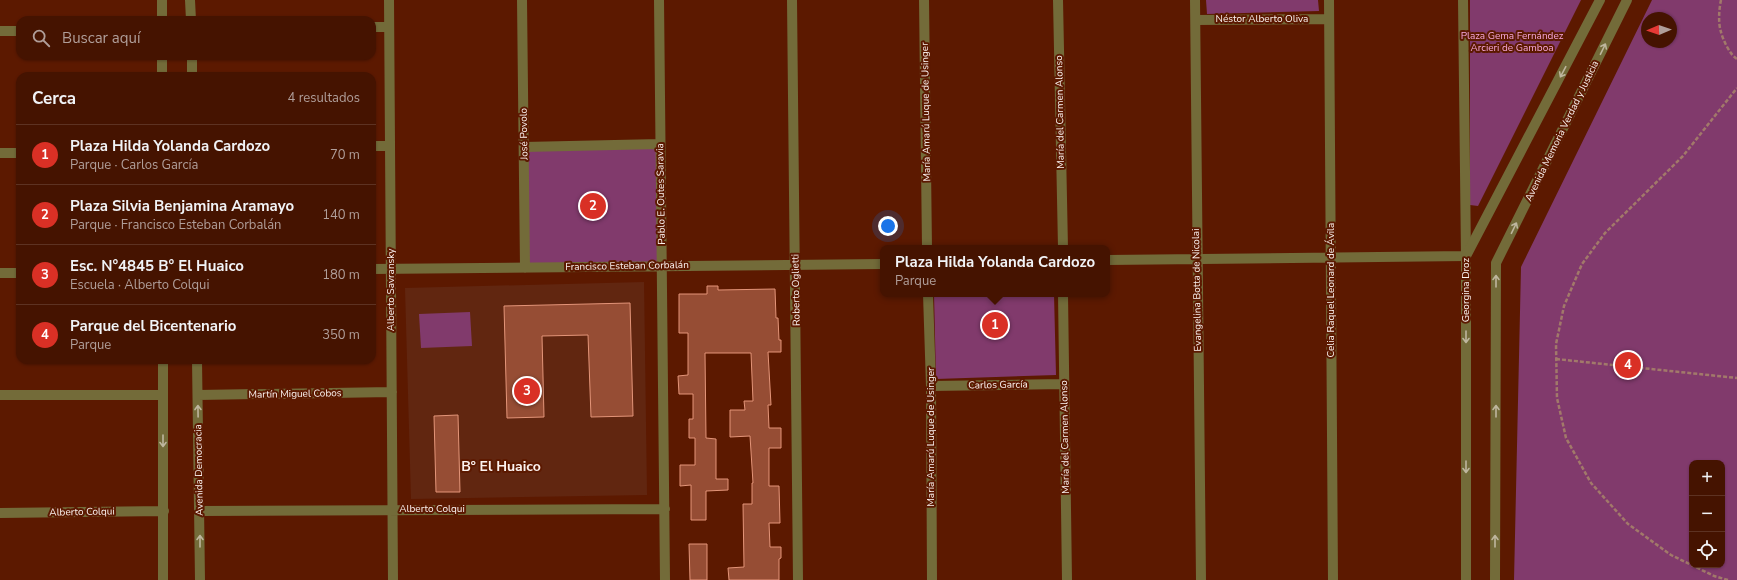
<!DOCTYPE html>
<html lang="es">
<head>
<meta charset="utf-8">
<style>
  body { margin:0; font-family:"Nunito Sans",sans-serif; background:#4c1c0a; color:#f1f3f6 }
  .controls { position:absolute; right:12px; bottom:12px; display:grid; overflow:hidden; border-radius:8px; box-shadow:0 1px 3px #0004 }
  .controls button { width:36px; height:36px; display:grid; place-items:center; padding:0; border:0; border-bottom:1px solid #5d3222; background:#451300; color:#f1f3f6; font:20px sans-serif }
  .compass { position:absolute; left:1641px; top:12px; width:36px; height:36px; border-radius:50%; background:#451300; box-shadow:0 1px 3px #0004; rotate:268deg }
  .you { position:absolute; left:888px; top:226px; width:14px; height:14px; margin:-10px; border:3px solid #fff; border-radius:50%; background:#1a73e8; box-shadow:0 0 0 6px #1a73e833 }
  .badge { display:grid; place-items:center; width:26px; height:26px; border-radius:50%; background:#d93025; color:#fff; font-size:13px; font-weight:700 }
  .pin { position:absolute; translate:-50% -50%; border:2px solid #fff; box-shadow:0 1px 4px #0006 }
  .popup { position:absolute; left:880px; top:245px; width:230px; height:52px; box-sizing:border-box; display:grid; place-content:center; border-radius:8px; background:#451300; filter:drop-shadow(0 1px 3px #0005); font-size:13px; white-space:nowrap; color:#b09e99 }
  .popup b { font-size:15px; color:#f1f3f6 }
  .popup::after { content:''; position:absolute; left:50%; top:100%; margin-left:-8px; border:8px solid transparent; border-top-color:#451300 }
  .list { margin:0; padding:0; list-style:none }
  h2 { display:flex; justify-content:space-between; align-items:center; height:52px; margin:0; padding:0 16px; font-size:17px }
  h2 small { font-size:13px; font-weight:400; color:#b09e99 }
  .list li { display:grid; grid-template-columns:26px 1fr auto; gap:12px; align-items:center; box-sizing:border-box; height:60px; padding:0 16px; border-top:1px solid #5d3222 }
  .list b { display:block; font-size:15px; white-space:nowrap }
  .list p { margin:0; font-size:13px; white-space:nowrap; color:#b09e99 }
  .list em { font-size:13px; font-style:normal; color:#b09e99 }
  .icon { flex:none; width:22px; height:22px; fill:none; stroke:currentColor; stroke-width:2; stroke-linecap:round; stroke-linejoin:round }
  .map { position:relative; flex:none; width:1737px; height:580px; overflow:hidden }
  .search { position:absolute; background:#451300; box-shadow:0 1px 3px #0004; left:16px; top:16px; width:360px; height:44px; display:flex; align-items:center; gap:10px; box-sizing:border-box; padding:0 14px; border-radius:12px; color:#b09e99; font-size:15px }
  .panel { position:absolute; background:#451300; box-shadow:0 1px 3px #0004; left:16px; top:72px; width:360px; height:292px; border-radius:12px }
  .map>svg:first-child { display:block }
</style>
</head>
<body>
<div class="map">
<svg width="1737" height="580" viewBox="0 0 1737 580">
  <rect width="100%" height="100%" fill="#5c1900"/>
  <!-- built -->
  <path fill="#612610" d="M644,282L647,495L411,499L405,288Z"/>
  <!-- green -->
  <path fill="#813a6c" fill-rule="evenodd" d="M1206,0H1318L1319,11L1207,14Z
    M1470,0H1581L1478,206L1470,205Z
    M1652,0H1737V580H1514L1521,267ZM1647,18H1671V42H1647ZM1692,463H1722V565H1692Z
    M660,144L662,266L525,268L524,147Z
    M934,294H1054L1056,375L936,379Z
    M470,312L472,346L421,348L419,314Z"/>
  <!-- building -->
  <path fill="#964d34" stroke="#e49579" d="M707,286H718V290L775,289L776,318H778L779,340H781V352H768L771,405H768L769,428H781V448H769V486H779L780,523H769L770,547H781V558L779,559V580H729L728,568L744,567L743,504H752V483H753L750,436L730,437V410H745L744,401H753L751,353H705L706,438L716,439V479H728V490L706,491V520H691V485L680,486V465H695V438H689V419H693V394H679L678,376L688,375V333H679V294H707Z
    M630,303L633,416L591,417L588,335L542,336L544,417L507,418L504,306Z
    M458,415L460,492H436L434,416Z
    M689,544H707V580H690Z"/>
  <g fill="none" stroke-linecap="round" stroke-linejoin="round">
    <!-- path -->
    <path stroke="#a2796a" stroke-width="2.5" stroke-dasharray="4 2" stroke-linecap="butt" d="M1721,0C1719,9 1718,23 1721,32C1723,40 1730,55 1737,59
      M1556,359L1737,378
      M1728,580L1714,576L1671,555L1628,524L1591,483L1566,438L1557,398L1556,344L1564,306L1582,264L1605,233L1683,156L1737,88"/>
    <!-- minor -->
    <path stroke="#736b39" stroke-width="10" d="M190,0L191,20
      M389,0L393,580
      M522,0L525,268
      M659,0L665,580
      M792,0L798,580
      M924,0L927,248
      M1058,0L1063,248
      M1195,0L1201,580
      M1329,0L1333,580
      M162,20V0
      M1196,20L1329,19
      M372,27H389
      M0,31H20
      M162,56V76
      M192,56V76
      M372,146H390
      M524,147L660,144
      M0,153H20
      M1107,260L1466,256L1463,0
      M372,269L883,264
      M0,273H20
      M928,294L931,386L932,580
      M1063,294L1067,580
      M197,360L200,580
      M931,386L1064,384
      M0,395H163
      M198,395L392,392
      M200,511L665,509
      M0,513L164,511
      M163,580V360"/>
    <!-- tertiary -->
    <path stroke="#736b39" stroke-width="10" d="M1466,580V256L1600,0
      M1495,580L1496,263L1627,0"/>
  </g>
  <!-- one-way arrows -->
  <defs><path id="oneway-shaft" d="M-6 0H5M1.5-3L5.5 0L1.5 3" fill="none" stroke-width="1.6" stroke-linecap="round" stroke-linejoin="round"/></defs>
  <g stroke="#beb69e">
    <use href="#oneway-shaft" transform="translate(1603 49) rotate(-64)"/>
    <use href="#oneway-shaft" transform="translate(1563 72) rotate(118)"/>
    <use href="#oneway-shaft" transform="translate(1514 228) rotate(-64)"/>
    <use href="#oneway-shaft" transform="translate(1496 281) rotate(-90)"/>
    <use href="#oneway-shaft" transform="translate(1466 337) rotate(90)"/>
    <use href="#oneway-shaft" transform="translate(198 411) rotate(-91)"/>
    <use href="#oneway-shaft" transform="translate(1496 411) rotate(-90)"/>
    <use href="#oneway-shaft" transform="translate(163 441) rotate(90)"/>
    <use href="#oneway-shaft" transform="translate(1466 467) rotate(90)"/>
    <use href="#oneway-shaft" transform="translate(200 541) rotate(-90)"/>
    <use href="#oneway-shaft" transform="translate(1495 541) rotate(-90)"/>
  </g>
  <g text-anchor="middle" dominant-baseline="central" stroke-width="4" stroke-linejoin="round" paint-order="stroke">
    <!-- street labels -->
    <g font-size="10" fill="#fcf3f0" stroke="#5c1900">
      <text x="1262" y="19">Néstor Alberto Oliva</text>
      <text transform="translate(926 112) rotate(-91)">María Amarú Luque de Usinger</text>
      <text transform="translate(1060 112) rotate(-91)">María del Carmen Alonso</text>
      <text transform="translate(1562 131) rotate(-64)">Avenida Memoria Verdad y Justicia</text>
      <text transform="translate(524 134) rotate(-91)">José Povolo</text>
      <text transform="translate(661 194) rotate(-91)">Pablo E. Outes Saravia</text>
      <text transform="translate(627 266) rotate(-1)">Francisco Esteban Corbalán</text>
      <text transform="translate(391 290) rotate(-90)">Alberto Savransky</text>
      <text transform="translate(796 290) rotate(-91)">Roberto Oglietti</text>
      <text transform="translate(1197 290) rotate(-91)">Evangelina Botta de Nicolai</text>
      <text transform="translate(1331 290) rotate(-90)">Celia Raquel Leonard de Ávila</text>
      <text transform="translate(1466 290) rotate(-90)">Georgina Droz</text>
      <text transform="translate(998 385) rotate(-1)">Carlos García</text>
      <text transform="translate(295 394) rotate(-1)">Martín Miguel Cobos</text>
      <text transform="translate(931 437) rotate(-90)">María Amarú Luque de Usinger</text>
      <text transform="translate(1065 437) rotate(-91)">María del Carmen Alonso</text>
      <text transform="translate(199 470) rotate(-91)">Avenida Democracia</text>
      <text x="432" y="509">Alberto Colqui</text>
      <text transform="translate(82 512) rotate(-1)">Alberto Colqui</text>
    </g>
    <!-- park labels -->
    <g font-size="10" fill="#f5a7db" stroke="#5c1900">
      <text x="1512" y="36">Plaza Gema Fernández<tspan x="1512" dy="12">Arcieri de Gamboa</tspan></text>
    </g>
    <!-- district labels -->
    <g font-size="14" font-weight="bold" fill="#fcf3f0" stroke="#5c1900">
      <text x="501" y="466">Bº El Huaico</text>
    </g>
  </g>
</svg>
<div class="controls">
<button>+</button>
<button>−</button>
<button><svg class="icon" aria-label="locate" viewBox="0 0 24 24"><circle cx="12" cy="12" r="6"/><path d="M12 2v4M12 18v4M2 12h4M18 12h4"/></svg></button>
</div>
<svg class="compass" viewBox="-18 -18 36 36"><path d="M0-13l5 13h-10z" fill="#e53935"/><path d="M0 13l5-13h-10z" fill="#b09e99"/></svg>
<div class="you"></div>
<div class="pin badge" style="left:995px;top:325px">1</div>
<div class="popup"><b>Plaza Hilda Yolanda Cardozo</b>Parque</div>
<div class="pin badge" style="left:593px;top:206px">2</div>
<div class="pin badge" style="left:527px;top:391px">3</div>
<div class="pin badge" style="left:1628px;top:365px">4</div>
<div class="search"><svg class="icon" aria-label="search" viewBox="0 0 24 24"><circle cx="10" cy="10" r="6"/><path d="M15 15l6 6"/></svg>Buscar aquí</div>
<section class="panel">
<h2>Cerca<small>4 resultados</small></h2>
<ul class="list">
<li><span class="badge">1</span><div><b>Plaza Hilda Yolanda Cardozo</b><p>Parque · Carlos García</p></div><em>70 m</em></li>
<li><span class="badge">2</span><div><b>Plaza Silvia Benjamina Aramayo</b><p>Parque · Francisco Esteban Corbalán</p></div><em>140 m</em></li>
<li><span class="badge">3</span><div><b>Esc. N°4845 B° El Huaico</b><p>Escuela · Alberto Colqui</p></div><em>180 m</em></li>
<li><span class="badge">4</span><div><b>Parque del Bicentenario</b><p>Parque</p></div><em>350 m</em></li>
</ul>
</section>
</div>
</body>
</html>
